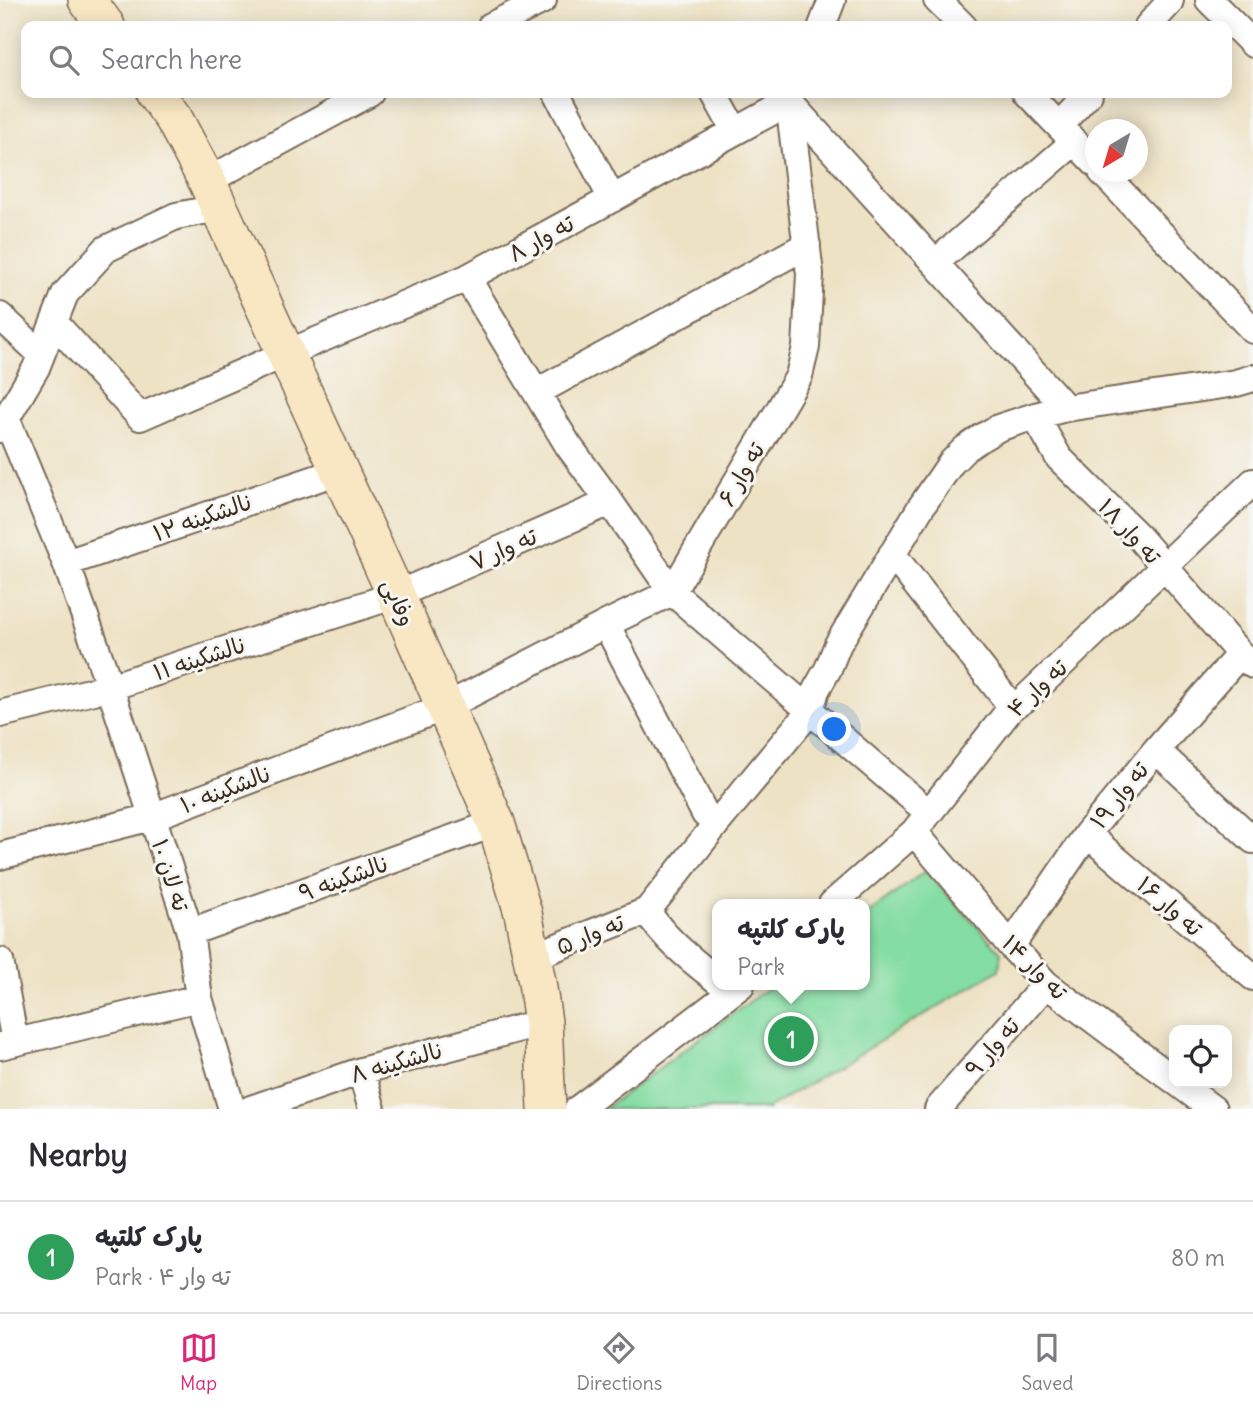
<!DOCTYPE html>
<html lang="en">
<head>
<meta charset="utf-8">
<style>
  body { margin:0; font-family:Delius,"Playpen Sans Arabic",sans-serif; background:#f7f7f7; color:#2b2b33 }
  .controls { position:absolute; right:21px; bottom:21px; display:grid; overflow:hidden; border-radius:14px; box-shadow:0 4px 18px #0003 }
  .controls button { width:63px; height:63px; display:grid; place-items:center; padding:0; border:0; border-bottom:2px solid #e1e1e2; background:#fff; color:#2b2b33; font:35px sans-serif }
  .compass { position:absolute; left:1085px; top:119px; width:63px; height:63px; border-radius:50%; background:#fff; box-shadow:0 4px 18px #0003; rotate:218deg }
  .you { position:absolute; left:835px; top:730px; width:24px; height:24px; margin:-18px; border:5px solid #fff; border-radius:50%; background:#1a73e8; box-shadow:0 0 0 10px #1a73e833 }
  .badge { display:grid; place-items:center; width:46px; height:46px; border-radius:50%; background:#db2777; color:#fff; font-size:23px; font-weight:700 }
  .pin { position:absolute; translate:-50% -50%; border:4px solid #fff; box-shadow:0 2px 7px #0006 }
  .popup { position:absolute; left:712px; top:899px; width:158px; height:91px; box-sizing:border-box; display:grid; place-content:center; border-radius:14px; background:#fff; filter:drop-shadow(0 2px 5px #0005); font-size:23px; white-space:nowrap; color:#7c7c81 }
  .popup b { font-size:26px; color:#2b2b33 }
  .popup::after { content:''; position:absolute; left:50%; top:100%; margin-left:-14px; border:14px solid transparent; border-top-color:#fff }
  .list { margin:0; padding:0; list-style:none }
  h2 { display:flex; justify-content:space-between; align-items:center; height:91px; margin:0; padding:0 28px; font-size:30px }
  h2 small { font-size:23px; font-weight:400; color:#7c7c81 }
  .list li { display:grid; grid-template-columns:46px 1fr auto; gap:21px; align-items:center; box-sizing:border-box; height:112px; padding:0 28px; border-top:2px solid #e1e1e2 }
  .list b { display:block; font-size:26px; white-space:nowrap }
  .list p { margin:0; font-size:23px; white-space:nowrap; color:#7c7c81 }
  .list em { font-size:23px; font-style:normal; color:#7c7c81 }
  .icon { flex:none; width:38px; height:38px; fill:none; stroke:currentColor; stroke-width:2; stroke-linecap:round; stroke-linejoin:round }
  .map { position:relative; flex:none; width:1253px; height:1109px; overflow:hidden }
  .search { position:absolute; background:#fff; box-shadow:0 4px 18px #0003; left:21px; right:21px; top:21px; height:77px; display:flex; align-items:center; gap:18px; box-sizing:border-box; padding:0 24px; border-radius:14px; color:#7c7c81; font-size:26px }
  .sheet { height:203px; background:#fff }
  nav { display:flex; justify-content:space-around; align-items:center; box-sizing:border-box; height:98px; border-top:2px solid #e1e1e2; background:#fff; font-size:19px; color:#7c7c81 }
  nav a { display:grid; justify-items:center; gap:4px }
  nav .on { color:#db2777 }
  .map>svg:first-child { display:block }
</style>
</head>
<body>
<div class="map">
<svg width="1253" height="1109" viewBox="0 0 1253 1109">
  <rect width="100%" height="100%" fill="#f6f6f2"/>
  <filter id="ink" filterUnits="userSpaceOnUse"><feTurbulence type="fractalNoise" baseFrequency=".0143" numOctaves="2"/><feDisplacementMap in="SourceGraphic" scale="14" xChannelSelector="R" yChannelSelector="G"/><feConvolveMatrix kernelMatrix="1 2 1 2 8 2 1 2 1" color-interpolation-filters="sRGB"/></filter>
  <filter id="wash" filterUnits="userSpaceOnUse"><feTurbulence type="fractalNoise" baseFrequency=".00686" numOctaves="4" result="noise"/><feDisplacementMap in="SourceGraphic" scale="28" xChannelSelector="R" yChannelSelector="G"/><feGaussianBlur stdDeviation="1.57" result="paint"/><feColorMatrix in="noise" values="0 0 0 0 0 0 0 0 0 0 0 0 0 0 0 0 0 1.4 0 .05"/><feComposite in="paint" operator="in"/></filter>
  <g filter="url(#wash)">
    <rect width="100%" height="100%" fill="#eee2c5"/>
    <!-- green -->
    <path fill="#84dda3" stroke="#608460" stroke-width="2" d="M925,871L1001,952L999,970L767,1109H604L772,985H864L865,916Z"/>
  </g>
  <g filter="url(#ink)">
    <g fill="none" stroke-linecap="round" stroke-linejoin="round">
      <!-- street casing -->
      <g stroke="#7a6a58" stroke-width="30">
        <path id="street" d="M937,0L963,26
          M1209,0L1253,44
          M491,26L543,0
          M822,26L832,0
          M1148,26L1169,3L1170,0
          M557,93L612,199
          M714,93L735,131
          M1027,93L1096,164
          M790,100L789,102L1066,408
          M1059,126L1089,93
          M1102,172L1253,330
          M207,181L370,93
          M935,263L1074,142
          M467,278L568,445L610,502L672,592L929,813
          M0,316L41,354
          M1253,378L1236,383L1066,408L1035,416L1059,458L1138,536L1240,654L1253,665
          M537,392L807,245
          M0,429L36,368L65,294L106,249L176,216L219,208
          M892,554L1012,707
          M66,563L339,471
          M606,624L705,814L717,823L810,711L816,690L828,669L838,644L921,507L951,463L965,449L981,438L998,428L1035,416
          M0,714L110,687L396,595L610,502
          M1156,750L1253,840
          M717,823L647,911C665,940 692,960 718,981
          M914,832L1011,946L1046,984L1174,1080
          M1087,834L1253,977
          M0,856L152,817L445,707L606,624L672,592L799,376L806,347L810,274L789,102L467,278L285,354L140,417L54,322
          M832,904L914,832L1012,707L1025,699L1253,482
          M190,932L496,823
          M1011,946L1087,834L1156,750L1240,654
          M532,957L647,911
          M0,961L15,1042
          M199,998L232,1109
          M0,1046L199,998L190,932L110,687L66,563L6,418
          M361,1071L372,1109
          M1178,1083L1213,1109
          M251,1109L361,1071L543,1022
          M578,1109L741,985
          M938,1109L1046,984"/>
      </g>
      <!-- secondary casing -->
      <g stroke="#7a6a58" stroke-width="40">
        <path id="secondary" d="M87,0L106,26
          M155,93L174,119L207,181L396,595L496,823L523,913L537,982L543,1022L547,1109"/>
      </g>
      <!-- street -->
      <use href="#street" stroke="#fff" stroke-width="26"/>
      <!-- secondary -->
      <use href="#secondary" stroke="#f9e7c3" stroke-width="37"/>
    </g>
  </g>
  <g text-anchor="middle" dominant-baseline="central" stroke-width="6" stroke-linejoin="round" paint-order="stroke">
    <!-- street labels -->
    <g font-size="23" fill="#3b2a1e" stroke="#f6f6f2">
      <text transform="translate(541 238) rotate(-29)">ته وار ۸</text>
      <text transform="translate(741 474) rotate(-60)">ته وار ۶</text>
      <text transform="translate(202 517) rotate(-19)">نالشکینه ۱۲</text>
      <text transform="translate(1130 531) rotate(47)">ته وار ۱۸</text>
      <text transform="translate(503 549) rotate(-24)">ته وار ۷</text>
      <text transform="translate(399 602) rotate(66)">وفایی</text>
      <text transform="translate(199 658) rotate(-18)">نالشکینه ۱۱</text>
      <text transform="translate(1037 688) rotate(-43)">ته وار ۴</text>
      <text transform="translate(225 789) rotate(-21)">نالشکینه ۱۰</text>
      <text transform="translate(1119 795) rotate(-51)">ته وار ۱۹</text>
      <text transform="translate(171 875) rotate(72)">ته لان ۱۰</text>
      <text transform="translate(343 878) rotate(-20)">نالشکینه ۹</text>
      <text transform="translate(1170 906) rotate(41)">ته وار ۱۶</text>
      <text transform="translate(590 934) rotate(-22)">ته وار ۵</text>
      <text transform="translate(1035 967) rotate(45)">ته وار ۱۴</text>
      <text transform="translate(992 1047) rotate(-49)">ته وار ۹</text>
      <text transform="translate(396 1062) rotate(-16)">نالشکینه ۸</text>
    </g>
  </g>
</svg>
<div class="controls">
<button><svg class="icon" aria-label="locate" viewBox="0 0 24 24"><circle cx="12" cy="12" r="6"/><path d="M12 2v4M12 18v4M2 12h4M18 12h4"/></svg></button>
</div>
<svg class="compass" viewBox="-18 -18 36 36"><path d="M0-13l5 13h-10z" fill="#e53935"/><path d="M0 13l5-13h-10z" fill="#7c7c81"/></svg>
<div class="you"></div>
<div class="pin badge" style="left:791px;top:1039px;background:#2e9e5b">1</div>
<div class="popup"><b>پارک کلتپه</b>Park</div>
<div class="search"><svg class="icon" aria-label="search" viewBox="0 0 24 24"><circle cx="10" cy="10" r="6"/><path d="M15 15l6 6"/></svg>Search here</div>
</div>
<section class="sheet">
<h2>Nearby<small></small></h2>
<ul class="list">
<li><span class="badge" style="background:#2e9e5b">1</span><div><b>پارک کلتپه</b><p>Park · ته وار ۴</p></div><em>80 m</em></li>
</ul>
</section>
<nav>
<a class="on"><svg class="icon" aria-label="map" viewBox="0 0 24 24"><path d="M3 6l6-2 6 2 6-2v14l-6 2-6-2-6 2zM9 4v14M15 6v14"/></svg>Map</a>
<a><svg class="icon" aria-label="directions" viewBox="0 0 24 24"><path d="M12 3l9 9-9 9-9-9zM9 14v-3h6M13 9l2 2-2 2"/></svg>Directions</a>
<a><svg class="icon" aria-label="saved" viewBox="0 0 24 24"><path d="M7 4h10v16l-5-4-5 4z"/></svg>Saved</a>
</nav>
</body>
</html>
